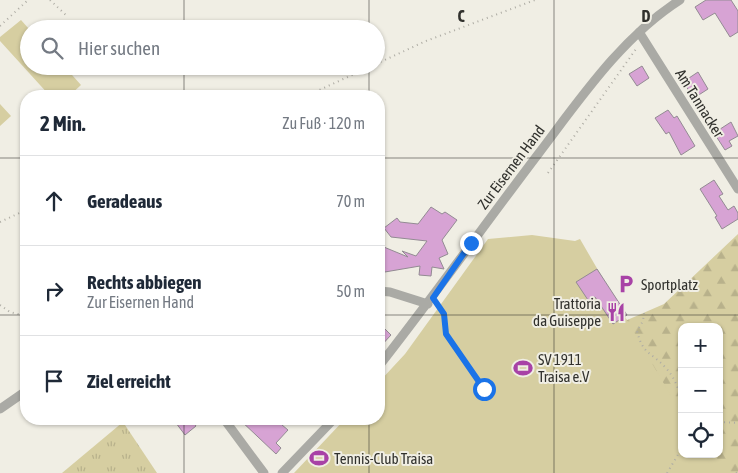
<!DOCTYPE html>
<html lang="de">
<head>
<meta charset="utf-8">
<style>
  body { margin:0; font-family:"Asap Condensed",sans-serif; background:#f2f2f3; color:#1f2937 }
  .controls { position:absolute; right:15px; bottom:15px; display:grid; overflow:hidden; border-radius:10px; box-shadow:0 1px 4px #0004 }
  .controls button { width:45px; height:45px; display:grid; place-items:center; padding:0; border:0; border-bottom:1px solid #e0e1e3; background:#fff; color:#1f2937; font:25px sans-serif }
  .stop { position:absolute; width:15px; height:15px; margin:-11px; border:4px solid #1a73e8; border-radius:50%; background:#fff }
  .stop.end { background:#1a73e8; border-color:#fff; box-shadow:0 1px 5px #0008 }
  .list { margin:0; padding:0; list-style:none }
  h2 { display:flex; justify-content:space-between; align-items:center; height:65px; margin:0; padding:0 20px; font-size:21px }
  h2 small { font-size:16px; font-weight:400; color:#747a83 }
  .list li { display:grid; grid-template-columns:32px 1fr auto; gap:15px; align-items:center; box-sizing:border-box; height:90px; padding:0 20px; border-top:1px solid #e0e1e3 }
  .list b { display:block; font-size:19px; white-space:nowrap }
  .list p { margin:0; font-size:16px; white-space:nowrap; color:#747a83 }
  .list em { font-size:16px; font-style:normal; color:#747a83 }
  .icon { flex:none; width:28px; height:28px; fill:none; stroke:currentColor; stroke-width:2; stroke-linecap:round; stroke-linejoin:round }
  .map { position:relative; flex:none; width:738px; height:473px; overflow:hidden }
  .search { position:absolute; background:#fff; box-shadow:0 1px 4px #0004; left:20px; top:20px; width:365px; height:55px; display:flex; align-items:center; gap:12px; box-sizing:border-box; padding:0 18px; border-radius:28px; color:#747a83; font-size:19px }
  .panel { position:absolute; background:#fff; box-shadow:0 1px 4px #0004; left:20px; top:90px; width:365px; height:335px; border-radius:20px }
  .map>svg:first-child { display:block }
</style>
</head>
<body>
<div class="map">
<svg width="738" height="473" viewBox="0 0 738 473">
  <defs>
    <pattern id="grass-tufts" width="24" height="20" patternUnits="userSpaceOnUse" patternTransform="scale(1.25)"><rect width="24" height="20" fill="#d6cea1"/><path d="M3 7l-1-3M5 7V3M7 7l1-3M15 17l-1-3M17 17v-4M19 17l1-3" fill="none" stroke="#b8b18b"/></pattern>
    <pattern id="forest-firs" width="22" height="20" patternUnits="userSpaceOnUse" patternTransform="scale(1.25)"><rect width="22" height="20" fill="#d6cea1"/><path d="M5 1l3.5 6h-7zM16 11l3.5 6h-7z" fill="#b8b18b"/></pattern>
  </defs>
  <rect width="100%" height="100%" fill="#f0eee4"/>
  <!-- grass -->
  <path fill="url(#grass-tufts)" d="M123,422L157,473H62Z"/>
  <!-- forest -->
  <path fill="url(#forest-firs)" fill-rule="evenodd" d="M738,234V473H637L611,327L664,304ZM682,327H719V454H682Z"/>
  <!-- garden -->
  <path fill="#d6cea1" d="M21,20L29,29V66H64L81,85L69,96H50L0,41V37Z
    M0,104L11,116L0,126Z
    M532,235L575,241L580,239L682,415V454H704L715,473H294L345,419H379V382L405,354L488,239Z"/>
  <!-- building -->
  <path fill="#d7a3d4" stroke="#938b93" d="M706,0H731L738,11V32L730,37L715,13L703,20L695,7Z
    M642,66L649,78L637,86L629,74Z
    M698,72L708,89L694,98L683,82Z
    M668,110L674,118L677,116L695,146L681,155L669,132L666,134L655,118Z
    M731,122L738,136L729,141L732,146L725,150L714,133Z
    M714,180L723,194L719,196L728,210L734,206L738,213V219L722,229L715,217L717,216L700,189Z
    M431,207L442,214L445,212L457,220L442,240L448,254L439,258L444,269L432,267L431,276L419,275L420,266L379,273V245L408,257L402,251L416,256L427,241L391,237L384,228L397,218L400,222L418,224Z
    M597,269L627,315L613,324L595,297L588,300L576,282Z
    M379,323L391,335L379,348Z
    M173,419H191L196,426L185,435Z
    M239,419H275L288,430L276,443L281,448L276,454Z"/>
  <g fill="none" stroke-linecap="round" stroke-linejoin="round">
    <!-- path -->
    <path stroke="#aeaca4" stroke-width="2" stroke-dasharray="1 4" stroke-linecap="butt" d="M50,0L68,17
      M0,26L28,0
      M376,64L426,41L535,0
      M306,96L372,66
      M548,173L636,49
      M0,222L26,210
      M0,305L10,312L26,316
      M644,313L643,321L637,331C643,355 650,351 665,367C674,376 678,388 682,400
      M719,422L738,423
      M667,473L682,448
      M736,473L738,472"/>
    <!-- lane -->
    <path stroke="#aaaaa5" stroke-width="4.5" d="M433,298L444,314L446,334L484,389"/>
    <!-- street -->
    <path stroke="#aaaaa5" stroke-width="9" d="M639,32L738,189
      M379,291L390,292L428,304
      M379,366C434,296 485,224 539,153C580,99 622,37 680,0
      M0,409L26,391
      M224,419L264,473
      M282,473L334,419"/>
  </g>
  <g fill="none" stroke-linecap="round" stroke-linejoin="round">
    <!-- route -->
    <path stroke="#1a73e8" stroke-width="6" d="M471,243L433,298L444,314L446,334L484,389"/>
  </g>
  <!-- grid -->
  <path fill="none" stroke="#31312d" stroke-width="1" stroke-opacity="0.55" d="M184,0V29M369,0V29M554,0V473M184,66V96M369,66V96M0,158H26M379,158H738M0,315H26M379,315H738M184,419V473M369,419V473"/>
  <!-- icons -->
  <defs>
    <g id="parking-bare" transform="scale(1.5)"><path d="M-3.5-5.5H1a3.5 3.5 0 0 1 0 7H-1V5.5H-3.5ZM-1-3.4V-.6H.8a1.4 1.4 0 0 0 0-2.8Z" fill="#a842a6" stroke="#f0eee4" stroke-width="2.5" paint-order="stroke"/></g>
    <g id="restaurant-bare" transform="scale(1.5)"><path d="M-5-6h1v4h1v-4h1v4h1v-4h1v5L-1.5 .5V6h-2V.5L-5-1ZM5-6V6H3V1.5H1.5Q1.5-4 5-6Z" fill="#a842a6" stroke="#f0eee4" stroke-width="2.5" paint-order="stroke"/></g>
    <g id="stadium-bare" transform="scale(1.5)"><path d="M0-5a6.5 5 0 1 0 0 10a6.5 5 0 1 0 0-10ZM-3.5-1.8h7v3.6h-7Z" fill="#a842a6" stroke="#f0eee4" stroke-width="2.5" paint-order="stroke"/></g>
  </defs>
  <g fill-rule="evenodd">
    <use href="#parking-bare" x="626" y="284"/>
    <use href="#restaurant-bare" x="616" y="312"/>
    <use href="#stadium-bare" x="523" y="368"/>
    <use href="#stadium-bare" x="319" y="458"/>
  </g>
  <g text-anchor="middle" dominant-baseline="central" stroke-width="4" stroke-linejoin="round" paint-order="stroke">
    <!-- street labels -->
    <g font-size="15" fill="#31312d" stroke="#f0eee4">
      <text transform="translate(700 103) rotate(58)">Am Tannacker</text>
      <text transform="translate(511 167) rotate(-53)">Zur Eisernen Hand</text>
    </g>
    <!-- poi labels -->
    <g font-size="15" fill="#31312d" stroke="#f0eee4" text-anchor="start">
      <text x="641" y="284">Sportplatz</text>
      <text x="601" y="303" text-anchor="end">Trattoria<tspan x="601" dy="17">da Guiseppe</tspan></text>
      <text x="538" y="359">SV 1911<tspan x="538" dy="17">Traisa e.V</tspan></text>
      <text x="334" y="458">Tennis-Club Traisa</text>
    </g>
  </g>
  <g font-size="16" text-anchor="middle" font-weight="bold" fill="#31312d" stroke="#f0eee4" stroke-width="4" stroke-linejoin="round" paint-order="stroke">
    <text x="461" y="22">C</text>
    <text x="646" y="22">D</text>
  </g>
</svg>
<div class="controls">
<button>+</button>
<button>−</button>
<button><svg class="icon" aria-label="locate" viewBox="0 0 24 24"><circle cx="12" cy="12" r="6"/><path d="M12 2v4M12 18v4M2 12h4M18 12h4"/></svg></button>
</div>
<div class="stop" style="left:484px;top:389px"></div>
<div class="stop end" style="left:471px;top:243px"></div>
<div class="search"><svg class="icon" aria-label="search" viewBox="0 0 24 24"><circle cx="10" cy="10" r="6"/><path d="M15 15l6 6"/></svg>Hier suchen</div>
<section class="panel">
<h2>2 Min.<small>Zu Fuß · 120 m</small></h2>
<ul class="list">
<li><svg class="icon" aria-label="ahead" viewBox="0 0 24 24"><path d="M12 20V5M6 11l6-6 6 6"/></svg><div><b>Geradeaus</b></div><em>70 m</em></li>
<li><svg class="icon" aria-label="right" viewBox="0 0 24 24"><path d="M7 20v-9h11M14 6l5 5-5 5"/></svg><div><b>Rechts abbiegen</b><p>Zur Eisernen Hand</p></div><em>50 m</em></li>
<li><svg class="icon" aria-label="arrive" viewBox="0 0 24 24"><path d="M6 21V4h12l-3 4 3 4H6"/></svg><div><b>Ziel erreicht</b></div></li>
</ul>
</section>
</div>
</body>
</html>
